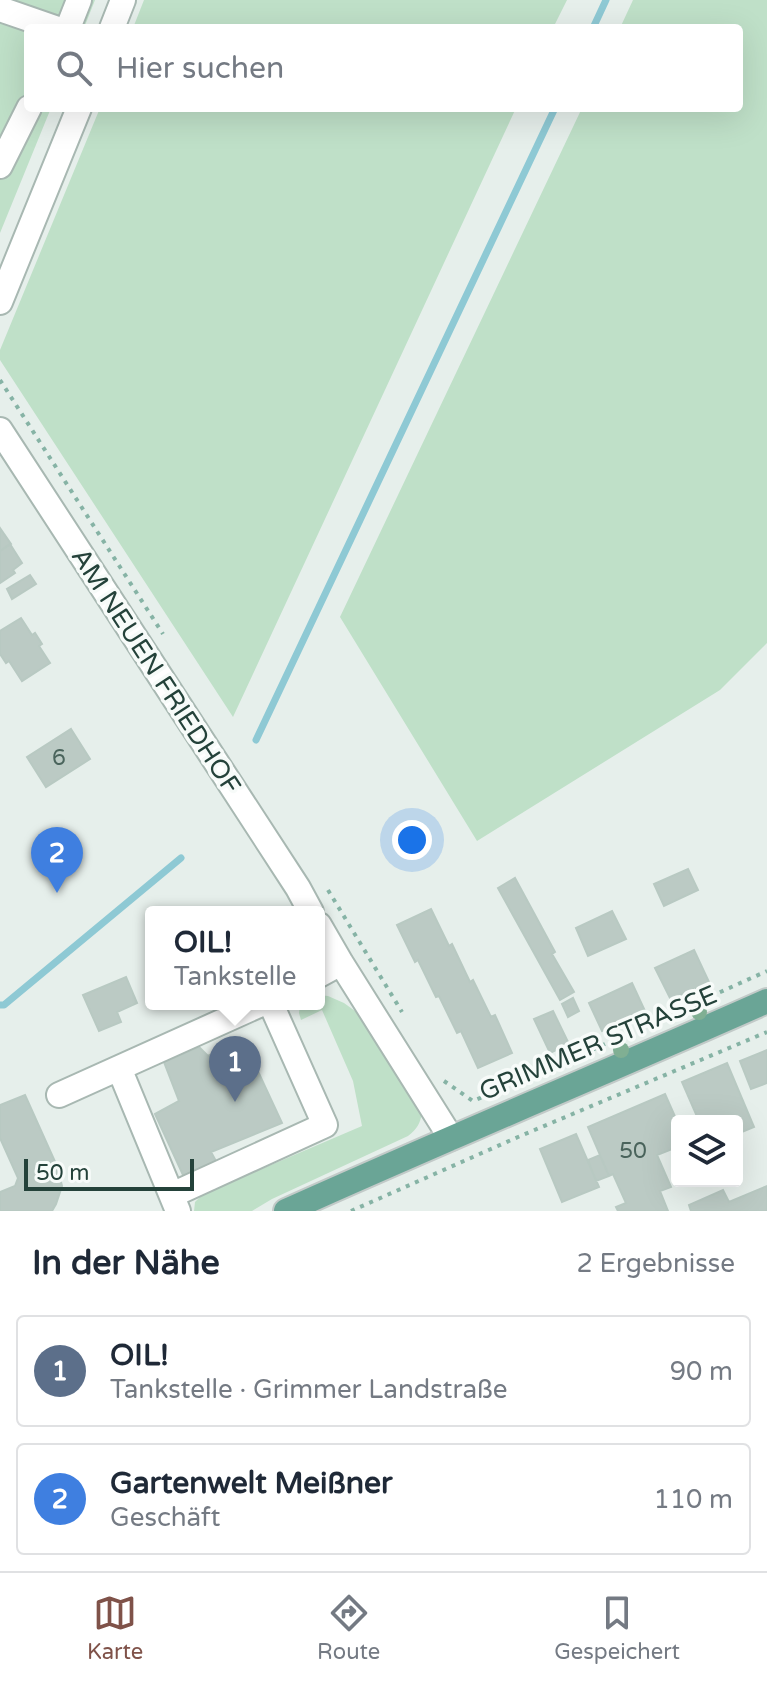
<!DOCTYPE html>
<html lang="de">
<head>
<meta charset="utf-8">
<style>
  body { margin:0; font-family:"Varela Round",sans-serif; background:#f6f6f7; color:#1f2937 }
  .controls { position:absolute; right:24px; bottom:24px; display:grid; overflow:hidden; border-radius:8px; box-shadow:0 8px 32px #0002 }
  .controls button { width:72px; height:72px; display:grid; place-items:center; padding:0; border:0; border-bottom:2px solid #e0e1e3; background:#fff; color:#1f2937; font:40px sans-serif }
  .scale { position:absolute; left:24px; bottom:20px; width:170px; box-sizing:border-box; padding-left:8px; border:4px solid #24423a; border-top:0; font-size:22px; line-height:28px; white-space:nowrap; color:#24423a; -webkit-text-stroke:6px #f7fbf9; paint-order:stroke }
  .you { position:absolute; left:412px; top:840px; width:28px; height:28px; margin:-20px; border:6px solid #fff; border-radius:50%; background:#1a73e8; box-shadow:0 0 0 12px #1a73e833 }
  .badge { display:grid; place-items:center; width:52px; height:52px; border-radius:50%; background:#7f5249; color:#fff; font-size:26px; font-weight:700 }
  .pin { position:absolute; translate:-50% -66px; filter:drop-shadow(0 2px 4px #0008) }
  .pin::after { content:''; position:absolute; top:42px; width:28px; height:24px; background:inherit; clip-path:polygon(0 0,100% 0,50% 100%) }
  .popup { position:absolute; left:145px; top:906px; width:180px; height:104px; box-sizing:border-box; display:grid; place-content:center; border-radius:8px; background:#fff; filter:drop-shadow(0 2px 6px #0005); font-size:26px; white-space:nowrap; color:#747a83 }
  .popup b { font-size:30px; color:#1f2937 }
  .popup::after { content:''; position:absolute; left:50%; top:100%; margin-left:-16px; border:16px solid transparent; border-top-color:#fff }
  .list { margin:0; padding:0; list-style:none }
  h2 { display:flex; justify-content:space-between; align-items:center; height:104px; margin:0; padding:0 32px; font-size:34px }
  h2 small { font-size:26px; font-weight:400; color:#747a83 }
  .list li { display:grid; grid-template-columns:52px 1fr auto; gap:24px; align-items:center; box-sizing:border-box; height:112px; margin:0 16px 16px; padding:0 16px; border:2px solid #e0e1e3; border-radius:8px }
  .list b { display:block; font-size:30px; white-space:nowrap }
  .list p { margin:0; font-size:26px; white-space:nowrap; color:#747a83 }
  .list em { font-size:26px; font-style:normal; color:#747a83 }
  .icon { flex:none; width:44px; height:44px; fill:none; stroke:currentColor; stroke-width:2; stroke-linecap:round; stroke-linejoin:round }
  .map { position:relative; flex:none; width:767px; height:1211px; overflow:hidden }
  .search { position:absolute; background:#fff; box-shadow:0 8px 32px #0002; left:24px; right:24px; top:24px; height:88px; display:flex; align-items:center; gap:20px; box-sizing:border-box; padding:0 28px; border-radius:8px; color:#747a83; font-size:30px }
  .sheet { height:360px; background:#fff }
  nav { display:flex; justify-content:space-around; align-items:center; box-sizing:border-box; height:112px; border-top:2px solid #e0e1e3; background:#fff; font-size:22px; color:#747a83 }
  nav a { display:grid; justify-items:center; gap:4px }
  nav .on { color:#7f5249 }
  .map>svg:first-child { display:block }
</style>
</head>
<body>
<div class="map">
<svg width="767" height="1211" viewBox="0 0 767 1211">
  <rect width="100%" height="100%" fill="#e6efeb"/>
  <!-- green -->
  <path fill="#bfe0c8" d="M0,0H95L84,28H28V108H51L0,233Z
    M144,0H567L553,28H133Z
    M633,0H767V643L720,690L477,841L340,617L582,108H739V28H620Z
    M100,108H516L233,717L0,360V350Z
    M319,995L328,996L344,1003L362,1016L422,1113C420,1124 417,1129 408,1136L272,1199L252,1211H194L195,1202L203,1194L362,1126L353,1081L322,1010L301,1020L299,1013L300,1004H319Z"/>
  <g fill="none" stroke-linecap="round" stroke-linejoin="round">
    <!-- stream -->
    <path stroke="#8ec9d4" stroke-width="7" d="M593,28L606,0
      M256,740L555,108
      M0,1005H4L181,858"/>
  </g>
  <!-- building -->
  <path fill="#bbcac4" stroke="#b8c9c2" stroke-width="2" d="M0,528L11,544L0,551Z
    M10,544L22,563L13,570L15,573L0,583V551Z
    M30,575L36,584L12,599L7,589Z
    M21,618L32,635L35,633L42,644L39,646L50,663L22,681L9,661L6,663L0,654V631Z
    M71,729L90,759L46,787L27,757Z
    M688,869L698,890L664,906L654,884Z
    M515,878L555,952L552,954L574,992L560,1000L498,888Z
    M431,909L449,946L452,944L470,982L473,980L491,1017L495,1015L512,1053L478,1068L461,1031L457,1033L439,996L436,997L418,960L415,962L397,925Z
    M612,911L626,939L588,956L576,928Z
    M694,950L709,982L671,1000L655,968Z
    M126,977L137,1003L117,1012L121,1022L99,1031L83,995Z
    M632,983L645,1011L602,1031L589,1003Z
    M573,998L579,1011L568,1017L562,1004Z
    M553,1011L569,1044L550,1053L534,1019Z
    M237,1042L249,1070L256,1067L282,1123L211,1152L217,1163L183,1175L155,1114L179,1101L164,1062L199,1047L208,1056Z
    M767,1050V1083L751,1089L740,1061Z
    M727,1063L754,1127L737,1134V1121H699L682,1082Z
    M665,1094L677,1121V1147L657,1155L671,1187L660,1191L668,1211H618L616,1207L626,1203L613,1174L609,1176L588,1127Z
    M25,1095L57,1166L62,1186L56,1204L52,1211H0V1192L15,1186L18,1178L0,1138V1105Z
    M576,1134L599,1187L562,1202L540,1149Z
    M600,1155L609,1176L596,1181L588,1160Z
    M767,1186V1211H691L689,1205L723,1190L729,1202Z"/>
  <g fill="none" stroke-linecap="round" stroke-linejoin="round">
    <!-- minor casing -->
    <g stroke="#a8b8b2" stroke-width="28">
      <path id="minor" d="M0,9L55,28
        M68,28L79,0
        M112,28L123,0
        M0,166L29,108
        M0,302L79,108
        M0,430L298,888L311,912
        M319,925L341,963L451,1138
        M319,975L341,963
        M119,1068L178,1211
        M59,1095L261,1004
        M172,1195L325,1125L271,1004"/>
    </g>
    <!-- major casing -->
    <g stroke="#c2cac8" stroke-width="28">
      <path id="major" d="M286,1211C446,1139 607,1072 767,1001"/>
    </g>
    <!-- path -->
    <path stroke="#86b3a5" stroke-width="4" stroke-dasharray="4 6" stroke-linecap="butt" d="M0,380L163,634
      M328,890L402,1012
      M574,1058L767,971
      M444,1081L473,1101L485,1096
      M351,1211L518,1137L767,1032"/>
    <!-- minor -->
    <use href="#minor" stroke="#fff" stroke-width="24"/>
    <!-- major -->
    <use href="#major" stroke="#6aa596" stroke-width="24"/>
  </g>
  <!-- trees -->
  <g fill="#80af93">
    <circle cx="699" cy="1012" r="8"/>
    <circle cx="621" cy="1050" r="8"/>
  </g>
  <g text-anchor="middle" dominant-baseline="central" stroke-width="7" stroke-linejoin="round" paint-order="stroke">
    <!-- number labels -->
    <g font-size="22" fill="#4a645c">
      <text x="59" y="758">6</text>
      <text x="633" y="1151">50</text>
    </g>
    <!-- street labels -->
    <g font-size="26" fill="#24423a" stroke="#f7fbf9">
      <text transform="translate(156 671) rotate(57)">AM NEUEN FRIEDHOF</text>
      <text transform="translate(598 1043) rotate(-23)">GRIMMER STRASSE</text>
    </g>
  </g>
</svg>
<div class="controls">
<button><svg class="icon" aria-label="layers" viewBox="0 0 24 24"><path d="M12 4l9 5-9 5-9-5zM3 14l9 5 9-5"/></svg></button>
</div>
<div class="scale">50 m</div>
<div class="you"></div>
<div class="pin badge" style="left:235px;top:1102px;background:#5c6f8a">1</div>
<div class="popup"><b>OIL!</b>Tankstelle</div>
<div class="pin badge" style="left:57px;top:893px;background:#3f7fe0">2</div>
<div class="search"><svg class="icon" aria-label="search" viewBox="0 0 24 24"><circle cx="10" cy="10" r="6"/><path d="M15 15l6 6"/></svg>Hier suchen</div>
</div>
<section class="sheet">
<h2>In der Nähe<small>2 Ergebnisse</small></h2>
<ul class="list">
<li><span class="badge" style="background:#5c6f8a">1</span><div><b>OIL!</b><p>Tankstelle · Grimmer Landstraße</p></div><em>90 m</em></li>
<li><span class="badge" style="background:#3f7fe0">2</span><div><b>Gartenwelt Meißner</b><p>Geschäft</p></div><em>110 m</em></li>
</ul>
</section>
<nav>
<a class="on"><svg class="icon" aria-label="map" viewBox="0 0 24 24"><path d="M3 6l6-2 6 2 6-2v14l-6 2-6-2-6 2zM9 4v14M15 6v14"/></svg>Karte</a>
<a><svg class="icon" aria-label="directions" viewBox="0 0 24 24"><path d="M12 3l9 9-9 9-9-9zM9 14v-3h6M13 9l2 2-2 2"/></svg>Route</a>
<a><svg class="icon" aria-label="saved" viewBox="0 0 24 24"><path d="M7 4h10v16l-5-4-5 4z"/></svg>Gespeichert</a>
</nav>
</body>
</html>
